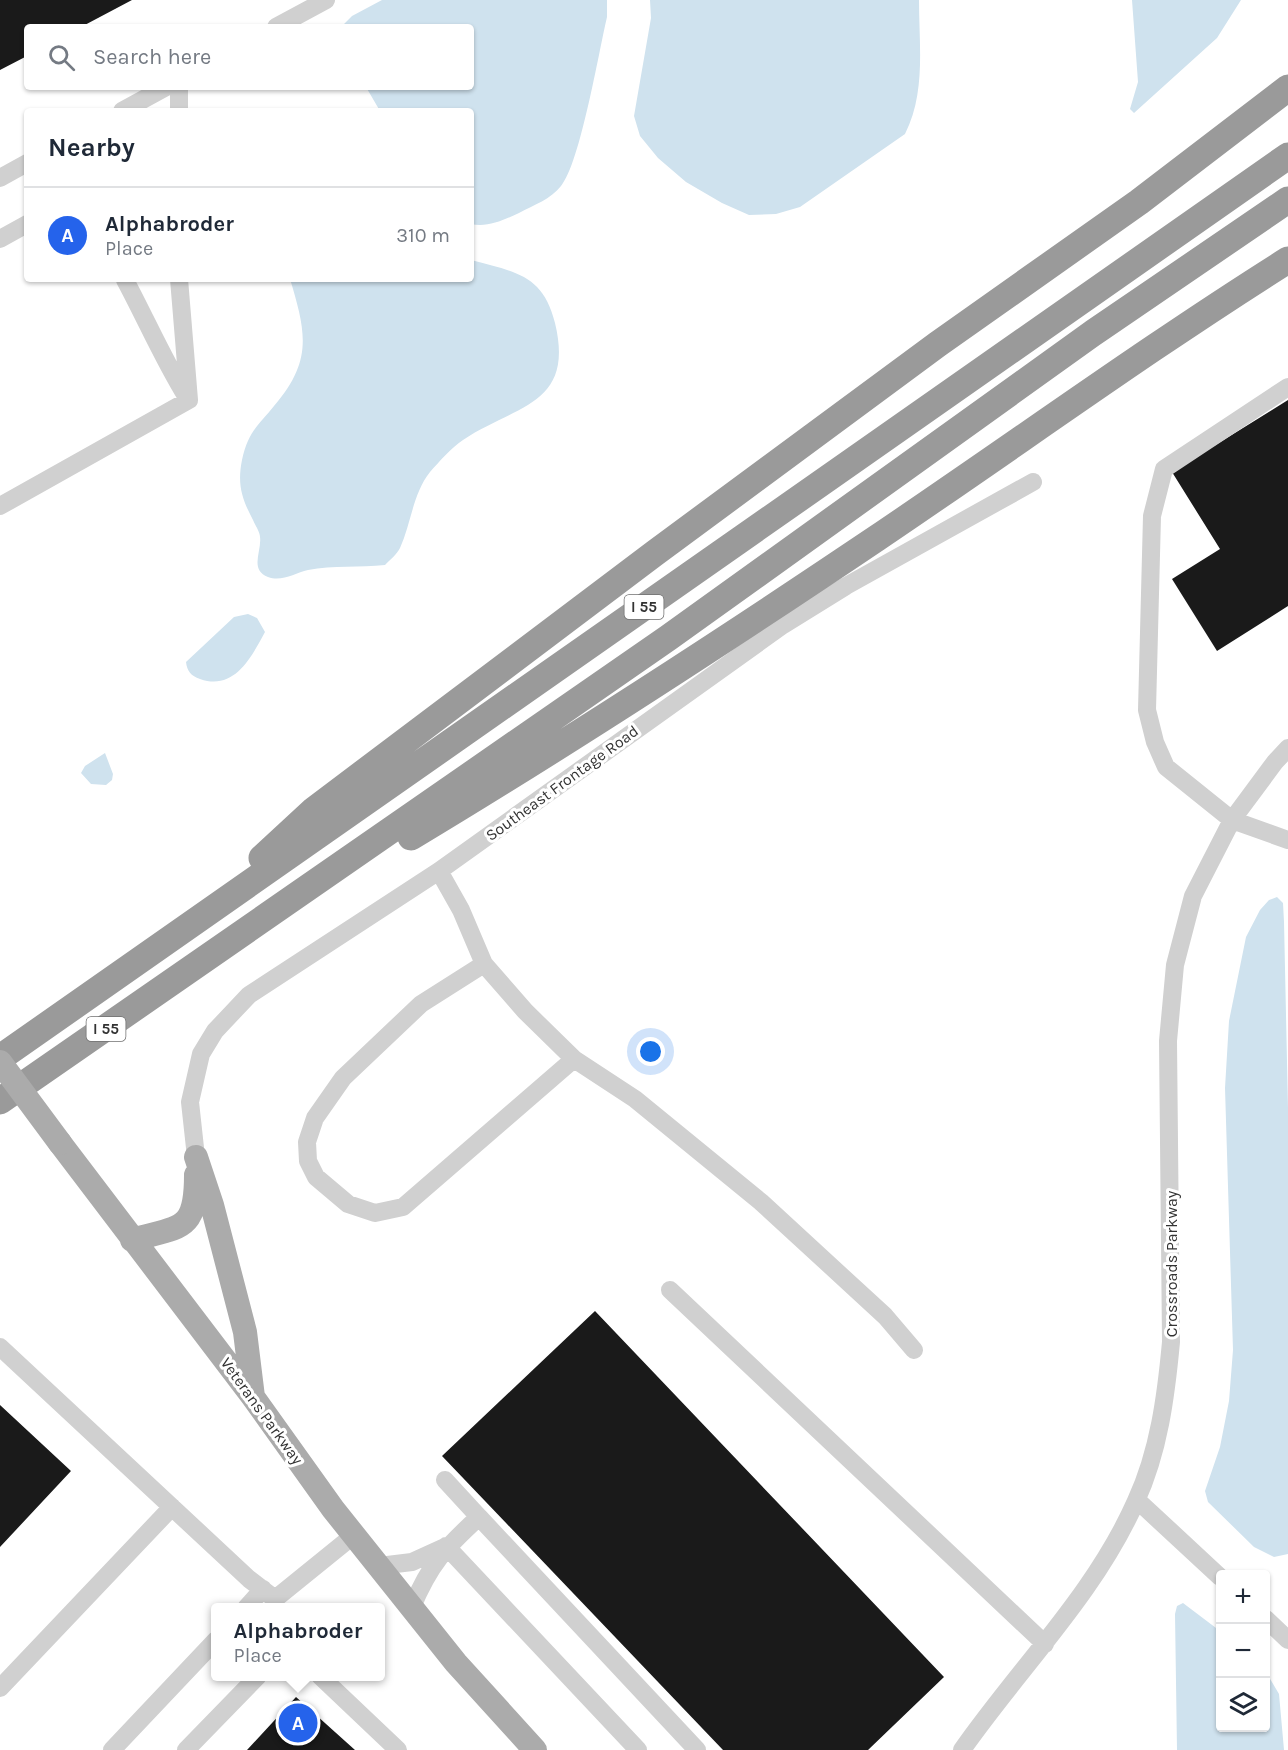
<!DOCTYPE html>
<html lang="en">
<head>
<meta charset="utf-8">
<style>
  body { margin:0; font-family:Karla,sans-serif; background:#f2f2f3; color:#1f2937 }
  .controls { position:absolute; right:18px; bottom:18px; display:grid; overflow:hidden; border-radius:6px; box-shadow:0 2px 4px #0004 }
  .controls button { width:54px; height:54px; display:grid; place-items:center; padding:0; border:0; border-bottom:2px solid #e0e1e3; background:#fff; color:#1f2937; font:30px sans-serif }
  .you { position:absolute; left:651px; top:1052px; width:21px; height:21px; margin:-15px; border:4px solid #fff; border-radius:50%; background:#1a73e8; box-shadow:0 0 0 9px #1a73e833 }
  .badge { display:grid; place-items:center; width:39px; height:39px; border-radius:50%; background:#2563eb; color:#fff; font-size:20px; font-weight:700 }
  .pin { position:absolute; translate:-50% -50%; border:3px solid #fff; box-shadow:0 2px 6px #0006 }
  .popup { position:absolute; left:211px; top:1603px; width:174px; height:78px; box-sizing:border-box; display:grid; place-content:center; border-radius:6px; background:#fff; filter:drop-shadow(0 2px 4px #0005); font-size:20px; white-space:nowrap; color:#747a83 }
  .popup b { font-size:22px; color:#1f2937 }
  .popup::after { content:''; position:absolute; left:50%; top:100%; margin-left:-12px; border:12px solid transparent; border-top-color:#fff }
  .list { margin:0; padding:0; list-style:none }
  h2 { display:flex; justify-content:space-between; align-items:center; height:78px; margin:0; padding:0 24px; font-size:26px }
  h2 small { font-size:20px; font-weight:400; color:#747a83 }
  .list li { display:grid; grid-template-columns:39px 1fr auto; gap:18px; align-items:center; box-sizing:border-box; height:96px; padding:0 24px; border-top:2px solid #e0e1e3 }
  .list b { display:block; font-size:22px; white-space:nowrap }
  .list p { margin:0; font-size:20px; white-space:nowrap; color:#747a83 }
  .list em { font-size:20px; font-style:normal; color:#747a83 }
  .icon { flex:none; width:33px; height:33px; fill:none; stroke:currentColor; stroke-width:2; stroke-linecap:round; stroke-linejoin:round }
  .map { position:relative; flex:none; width:1288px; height:1750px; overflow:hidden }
  .search { position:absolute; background:#fff; box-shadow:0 2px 4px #0004; left:24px; top:24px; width:450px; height:66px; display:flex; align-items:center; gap:15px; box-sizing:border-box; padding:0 21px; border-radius:6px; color:#747a83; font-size:22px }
  .panel { position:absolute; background:#fff; box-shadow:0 2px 4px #0004; left:24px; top:108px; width:450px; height:174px; border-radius:6px }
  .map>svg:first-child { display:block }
</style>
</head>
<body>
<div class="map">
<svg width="1288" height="1750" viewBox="0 0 1288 1750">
  <rect width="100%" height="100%" fill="#fff"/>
  <!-- water -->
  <path fill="#cfe2ee" d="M382,0H607V17C599,51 580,164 561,186C551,199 534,205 519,213C504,220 487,228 471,224V111H380L366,87H471V27H341L352,16Z
    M650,0H919C919,46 926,92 905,134L800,207L776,214L749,215L722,203L686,182L658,158L640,136L634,116L651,18Z
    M1132,0H1241L1217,38L1134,113L1130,109L1138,82Z
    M471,260C515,272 543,274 555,323C575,406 515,405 463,440C451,448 439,462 430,472C413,493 411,524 400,548C397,554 390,560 385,565C360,568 333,565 308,570C295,573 282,582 268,577C249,570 262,551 260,537C260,532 255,525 253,520C242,499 237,485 242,460C248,432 257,427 274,406C313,361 306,332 290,279H471Z
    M248,614L257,618L265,632C251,658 234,691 200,679C191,676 187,671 186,662L234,617Z
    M105,753L113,774L112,780L106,785L91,784L81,773L85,766Z
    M1277,897L1283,903L1284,922L1288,1108V1554L1274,1557L1254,1547L1208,1502L1205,1491L1220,1447L1229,1401L1233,1350L1225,1088L1229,1021L1246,937L1260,910L1269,900Z
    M1183,1603L1220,1631V1728H1266V1672L1279,1694L1284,1750H1177L1175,1614L1177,1606Z"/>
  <!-- building -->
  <path fill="#1a1a1a" d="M0,0H132L81,27H27V56L0,70Z
    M1288,400V606L1217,651L1172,579L1220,549L1172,472Z
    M595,1311L944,1677L868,1750H723L442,1456Z
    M0,1405L71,1471L0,1547Z
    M296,1697L355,1750H247Z"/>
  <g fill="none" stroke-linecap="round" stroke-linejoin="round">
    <!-- minor -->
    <path stroke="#d0d0d0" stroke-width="18" d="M276,27L326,0
      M122,111L166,87
      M179,111V87
      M0,178L27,163
      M0,239L27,224
      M125,280C146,319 163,359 186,396
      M1288,387L1164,469L1152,516L1147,710L1155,742L1166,767L1232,820L1288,840
      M0,506L189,400L179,279
      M439,871L461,910L484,964L525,1011L574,1059L635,1099L761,1202L885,1316L914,1350
      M484,964L421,1004L343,1078L315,1118L307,1142L308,1161L316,1177L348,1204L375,1213L403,1207L574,1059
      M196,1157L190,1102L201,1054L215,1031L249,995L439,871L783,625L846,586L1033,482
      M670,1290L1045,1644
      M0,1347L249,1579L275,1599L354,1535
      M1137,1500L1220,1577
      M479,1517L697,1750
      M446,1546L638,1750
      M379,1566L412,1562L445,1547
      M412,1607C430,1564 445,1548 479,1517L445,1480
      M246,1608L263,1589
      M1266,1619L1288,1640
      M320,1676L398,1750
      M0,1688L172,1507
      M112,1750L216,1640
      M186,1750L258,1676
      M962,1750C1020,1667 1095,1594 1136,1501C1159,1451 1166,1396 1171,1342L1168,1041L1175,965L1193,896L1232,820L1275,762L1288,748"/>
    <!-- major -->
    <path stroke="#ababab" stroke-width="24" d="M60,1143L253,1397L333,1509L456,1663L535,1750
      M196,1157L212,1205L245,1332L253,1397
      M132,1240C181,1226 196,1232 196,1175"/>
    <!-- highway -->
    <path stroke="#9a9a9a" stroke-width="27" d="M411,837C569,742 724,641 877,538C1015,445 1148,348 1288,260
      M262,858L314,810L655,553L938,344L1139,202L1288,88
      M0,1058L1288,156
      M0,1101L668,638L1093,333L1288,200"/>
    <!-- major-bridge -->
    <path stroke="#ababab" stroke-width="24" d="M0,1062L60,1143"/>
  </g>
  <g text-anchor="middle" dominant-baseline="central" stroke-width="6" stroke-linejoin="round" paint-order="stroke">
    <!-- shield labels -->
    <g fill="#fff" stroke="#707070" stroke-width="1.5">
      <rect x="624.5" y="595" width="39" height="24" rx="4.5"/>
      <rect x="86.5" y="1017" width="39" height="24" rx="4.5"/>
    </g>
    <g font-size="15" font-weight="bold" fill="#333">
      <text x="644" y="607">I 55</text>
      <text x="106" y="1029">I 55</text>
    </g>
    <!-- street labels -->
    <g font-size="16" fill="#333" stroke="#fff">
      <text transform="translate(562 783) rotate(-36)">Southeast Frontage Road</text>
      <text transform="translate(1171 1264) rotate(-90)">Crossroads Parkway</text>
      <text transform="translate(262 1411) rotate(54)">Veterans Parkway</text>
    </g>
  </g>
</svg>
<div class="controls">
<button>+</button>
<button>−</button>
<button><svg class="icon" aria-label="layers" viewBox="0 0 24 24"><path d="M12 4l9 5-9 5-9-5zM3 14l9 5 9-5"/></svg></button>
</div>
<div class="you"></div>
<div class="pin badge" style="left:298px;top:1723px">A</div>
<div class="popup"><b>Alphabroder</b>Place</div>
<div class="search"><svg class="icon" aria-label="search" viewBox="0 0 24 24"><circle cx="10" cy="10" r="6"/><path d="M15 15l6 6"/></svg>Search here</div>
<section class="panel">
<h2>Nearby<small></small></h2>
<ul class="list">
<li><span class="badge">A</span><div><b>Alphabroder</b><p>Place</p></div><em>310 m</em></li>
</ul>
</section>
</div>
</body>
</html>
